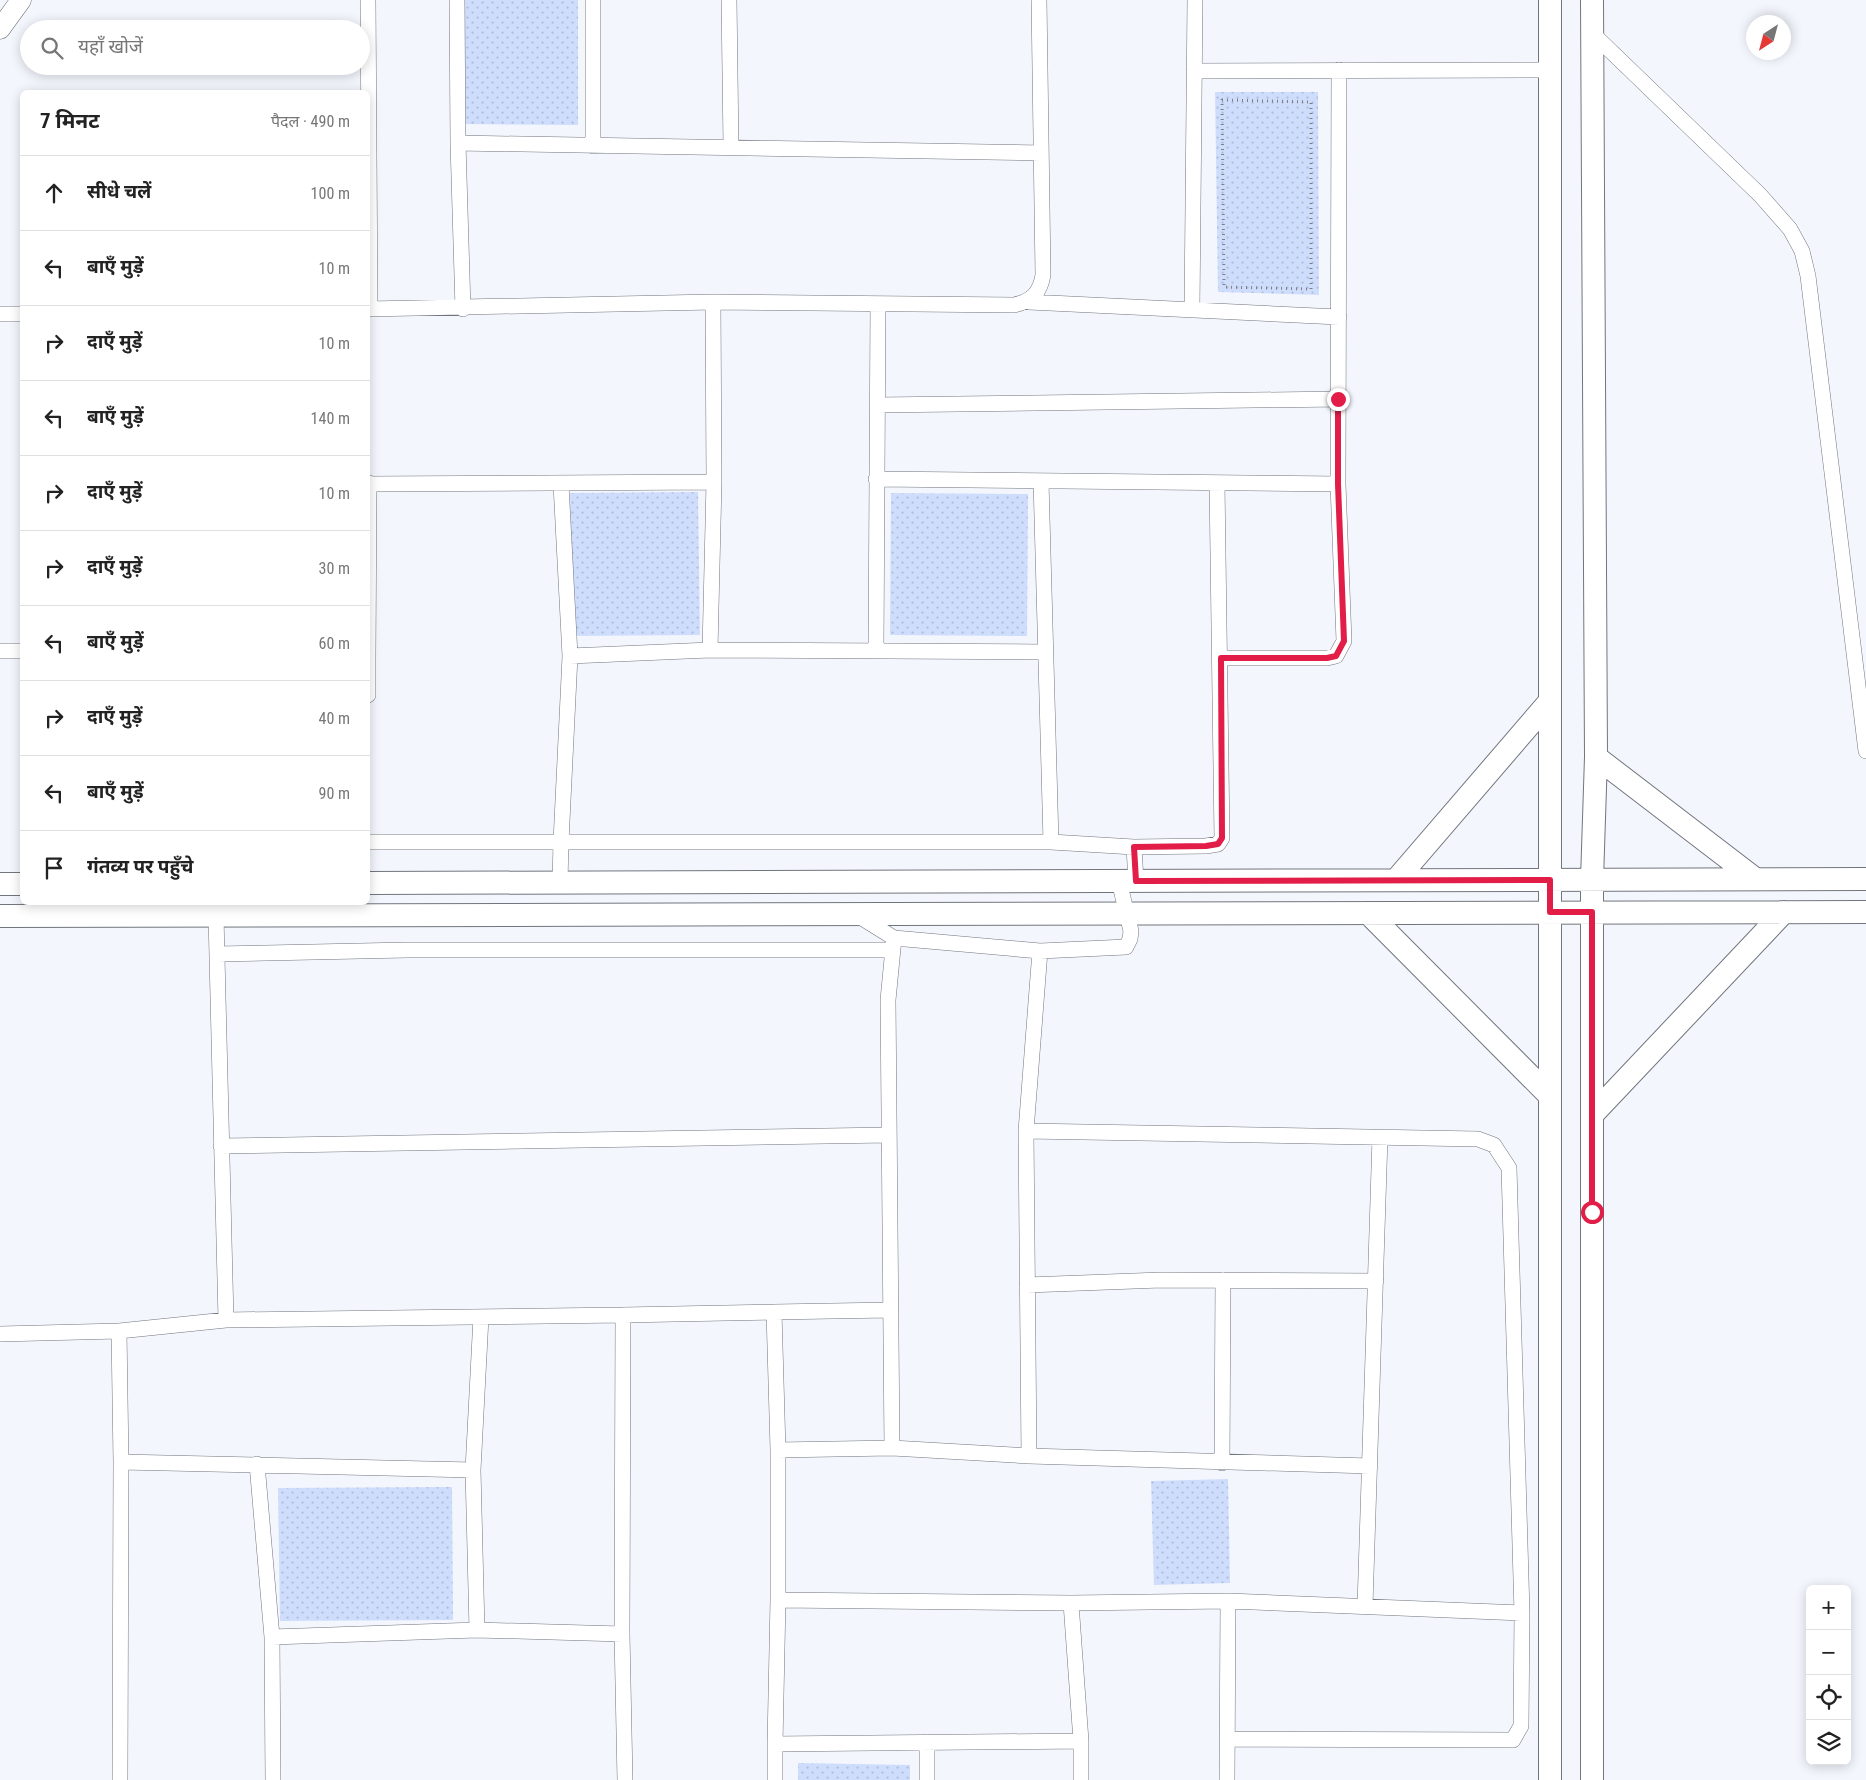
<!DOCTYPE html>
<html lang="hi">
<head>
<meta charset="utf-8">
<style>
  body { margin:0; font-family:"Roboto Condensed","Noto Sans Devanagari",sans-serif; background:#f6f6f6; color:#222 }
  .controls { position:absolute; right:15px; bottom:15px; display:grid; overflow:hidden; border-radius:8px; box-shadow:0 2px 12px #0003 }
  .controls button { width:45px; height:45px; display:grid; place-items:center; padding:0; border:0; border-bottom:1px solid #e0e0e0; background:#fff; color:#222; font:25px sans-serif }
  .compass { position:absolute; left:1746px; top:15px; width:45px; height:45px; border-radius:50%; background:#fff; box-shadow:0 2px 12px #0003; rotate:216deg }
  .stop { position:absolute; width:15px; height:15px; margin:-11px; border:4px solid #e11d48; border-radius:50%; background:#fff }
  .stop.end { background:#e11d48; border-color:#fff; box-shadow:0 1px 5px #0008 }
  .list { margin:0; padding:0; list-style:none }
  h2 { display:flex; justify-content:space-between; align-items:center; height:65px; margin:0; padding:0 20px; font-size:21px }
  h2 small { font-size:16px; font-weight:400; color:#767676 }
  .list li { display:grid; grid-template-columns:32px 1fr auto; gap:15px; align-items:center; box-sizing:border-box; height:75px; padding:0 20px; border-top:1px solid #e0e0e0 }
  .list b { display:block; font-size:19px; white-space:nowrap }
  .list em { font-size:16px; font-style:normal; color:#767676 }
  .icon { flex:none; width:28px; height:28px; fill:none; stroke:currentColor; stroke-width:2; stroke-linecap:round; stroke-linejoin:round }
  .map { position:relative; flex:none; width:1866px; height:1780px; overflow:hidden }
  .search { position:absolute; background:#fff; box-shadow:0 2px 12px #0003; left:20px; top:20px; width:350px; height:55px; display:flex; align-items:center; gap:12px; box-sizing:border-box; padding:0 18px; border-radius:28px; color:#767676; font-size:19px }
  .panel { position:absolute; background:#fff; box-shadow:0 2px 12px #0003; left:20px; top:90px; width:350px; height:815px; border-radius:8px }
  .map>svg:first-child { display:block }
</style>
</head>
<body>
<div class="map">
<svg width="1866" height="1780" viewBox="0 0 1866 1780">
  <defs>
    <pattern id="park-dots" width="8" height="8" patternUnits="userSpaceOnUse" patternTransform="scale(1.25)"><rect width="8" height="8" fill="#cfddfd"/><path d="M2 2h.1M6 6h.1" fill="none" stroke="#b1bdd8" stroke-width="1.8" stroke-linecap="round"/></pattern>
  </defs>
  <rect width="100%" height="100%" fill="#f3f6fd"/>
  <!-- park -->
  <path fill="url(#park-dots)" d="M465,0H578V125L465,124Z
    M1215,92H1318L1319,295L1218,292Z
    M698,492L700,635L572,636L570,493Z
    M891,493L1028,494L1027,636L890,635Z
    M1228,1479L1230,1583L1154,1585L1151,1481Z
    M452,1487L453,1620L280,1621L278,1488Z
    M798,1763L910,1765V1780H798Z"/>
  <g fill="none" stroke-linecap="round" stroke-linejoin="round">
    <!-- minor casing -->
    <g stroke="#71757d" stroke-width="16">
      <path id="minor" d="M368,0L370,309
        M457,0L458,143L463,309
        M729,0L731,146
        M1592,33L1760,195L1790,229L1802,251L1808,276L1866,751
        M1194,71L1550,70
        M458,143L1041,153
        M593,146V0
        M1029,302L1339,317
        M368,309L713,302L1014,305C1032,301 1040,293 1043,275L1039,0
        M1192,309L1195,0
        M0,314H22
        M877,405L1338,399
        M876,479L1338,484
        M1041,481L1051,842L1134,847
        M368,484L714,482
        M710,650L714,482L713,302
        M876,650L878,304
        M0,651H22
        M368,656L369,483
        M570,656L710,650L1045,652
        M1221,658H1327L1336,656L1344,641L1338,484L1339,70
        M368,695V656
        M368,842H561L570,656L561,484
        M1136,881L1134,847L1206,846L1218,844L1222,838L1217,483
        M560,882L561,842H1051
        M857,915L894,938L1040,951
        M216,916L226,1320
        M217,954L407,950H893
        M1026,1131L1478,1139L1494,1145L1509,1168L1522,1613
        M221,1146L889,1135
        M1027,1285L1161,1280L1376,1281
        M119,1331L226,1320L623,1315
        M0,1334L119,1331L121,1462L120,1780
        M892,1448L888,1000L894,938
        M778,1450L774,1312L890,1310
        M1029,1456L1370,1466
        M121,1462L473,1470L477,1630L622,1634
        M1222,1463L1223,1280
        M257,1464L272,1637L477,1630
        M473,1470L481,1317
        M778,1600V1450L892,1448L1029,1456L1026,1131L1040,951L1126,947L1130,939L1131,931L1119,881
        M1071,1603L1081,1741L775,1744L778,1600L1071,1603L1228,1601L1227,1780
        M1365,1606L1380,1137
        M272,1637L273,1780
        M1227,1739L1513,1740L1521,1726L1522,1613L1228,1601
        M927,1742V1780
        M625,1780L622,1634L623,1315L774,1312
        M775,1780V1744
        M1081,1780V1741"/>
    </g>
    <!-- tertiary casing -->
    <g stroke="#71757d" stroke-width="21">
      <path id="tertiary" d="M0,29L21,0"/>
    </g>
    <!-- secondary casing -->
    <g stroke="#71757d" stroke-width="24">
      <path id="secondary" d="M1596,757L1754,878
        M1396,880L1550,701
        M368,883L1866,879
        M0,884H22
        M1368,913L1550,1096
        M0,916L1866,912
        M1592,1115L1784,912
        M1550,1780V0
        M1592,1780V880L1596,757L1592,0"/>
    </g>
    <!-- path -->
    <path stroke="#7d7f84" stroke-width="3" stroke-dasharray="1 4" stroke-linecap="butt" d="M1222,100L1311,102V289L1224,287Z"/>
    <!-- minor -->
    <use href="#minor" stroke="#fff" stroke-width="15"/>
    <!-- tertiary -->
    <use href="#tertiary" stroke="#fff" stroke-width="20"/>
    <!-- secondary -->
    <use href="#secondary" stroke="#fff" stroke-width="22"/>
  </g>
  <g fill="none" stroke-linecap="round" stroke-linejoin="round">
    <!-- route -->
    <path stroke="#e11d48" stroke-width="6" d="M1338,399V484L1344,641L1336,656L1327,658H1221L1222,838L1218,844L1206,846L1134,847L1136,881L1550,880V912H1592V1212"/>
  </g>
</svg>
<div class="controls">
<button>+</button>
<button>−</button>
<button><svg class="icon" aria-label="locate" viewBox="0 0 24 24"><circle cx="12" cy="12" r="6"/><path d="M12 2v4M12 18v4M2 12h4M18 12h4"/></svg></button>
<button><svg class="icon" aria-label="layers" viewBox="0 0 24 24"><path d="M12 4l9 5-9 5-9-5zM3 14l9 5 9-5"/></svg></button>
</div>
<svg class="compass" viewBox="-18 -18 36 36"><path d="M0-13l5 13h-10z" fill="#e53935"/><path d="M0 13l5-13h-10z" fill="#767676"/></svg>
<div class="stop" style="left:1592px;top:1212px"></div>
<div class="stop end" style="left:1338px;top:399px"></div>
<div class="search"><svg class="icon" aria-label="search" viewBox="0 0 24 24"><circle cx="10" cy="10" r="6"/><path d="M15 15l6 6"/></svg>यहाँ खोजें</div>
<section class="panel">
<h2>7 मिनट<small>पैदल · 490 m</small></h2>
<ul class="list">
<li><svg class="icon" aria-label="ahead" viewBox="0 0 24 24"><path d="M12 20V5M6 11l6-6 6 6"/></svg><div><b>सीधे चलें</b></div><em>100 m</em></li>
<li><svg class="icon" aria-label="left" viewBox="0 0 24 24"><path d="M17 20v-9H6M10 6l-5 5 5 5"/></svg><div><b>बाएँ मुड़ें</b></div><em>10 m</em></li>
<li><svg class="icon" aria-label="right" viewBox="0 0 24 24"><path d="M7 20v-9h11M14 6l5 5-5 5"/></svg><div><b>दाएँ मुड़ें</b></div><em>10 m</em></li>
<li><svg class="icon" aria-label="left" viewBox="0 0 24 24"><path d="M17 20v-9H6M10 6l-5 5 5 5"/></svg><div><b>बाएँ मुड़ें</b></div><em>140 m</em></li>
<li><svg class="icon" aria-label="right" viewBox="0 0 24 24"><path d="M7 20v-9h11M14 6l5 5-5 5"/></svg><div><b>दाएँ मुड़ें</b></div><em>10 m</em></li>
<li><svg class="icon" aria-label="right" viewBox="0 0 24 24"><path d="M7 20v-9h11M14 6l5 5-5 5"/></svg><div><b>दाएँ मुड़ें</b></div><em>30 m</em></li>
<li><svg class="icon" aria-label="left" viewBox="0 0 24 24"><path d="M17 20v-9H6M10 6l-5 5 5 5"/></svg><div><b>बाएँ मुड़ें</b></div><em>60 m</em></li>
<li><svg class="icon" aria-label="right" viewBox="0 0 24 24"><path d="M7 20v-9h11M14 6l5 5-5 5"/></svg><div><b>दाएँ मुड़ें</b></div><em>40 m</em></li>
<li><svg class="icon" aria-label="left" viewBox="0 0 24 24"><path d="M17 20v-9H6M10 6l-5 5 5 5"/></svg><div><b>बाएँ मुड़ें</b></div><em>90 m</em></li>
<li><svg class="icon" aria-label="arrive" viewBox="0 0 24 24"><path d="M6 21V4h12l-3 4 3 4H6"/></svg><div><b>गंतव्य पर पहुँचे</b></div></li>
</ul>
</section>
</div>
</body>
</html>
